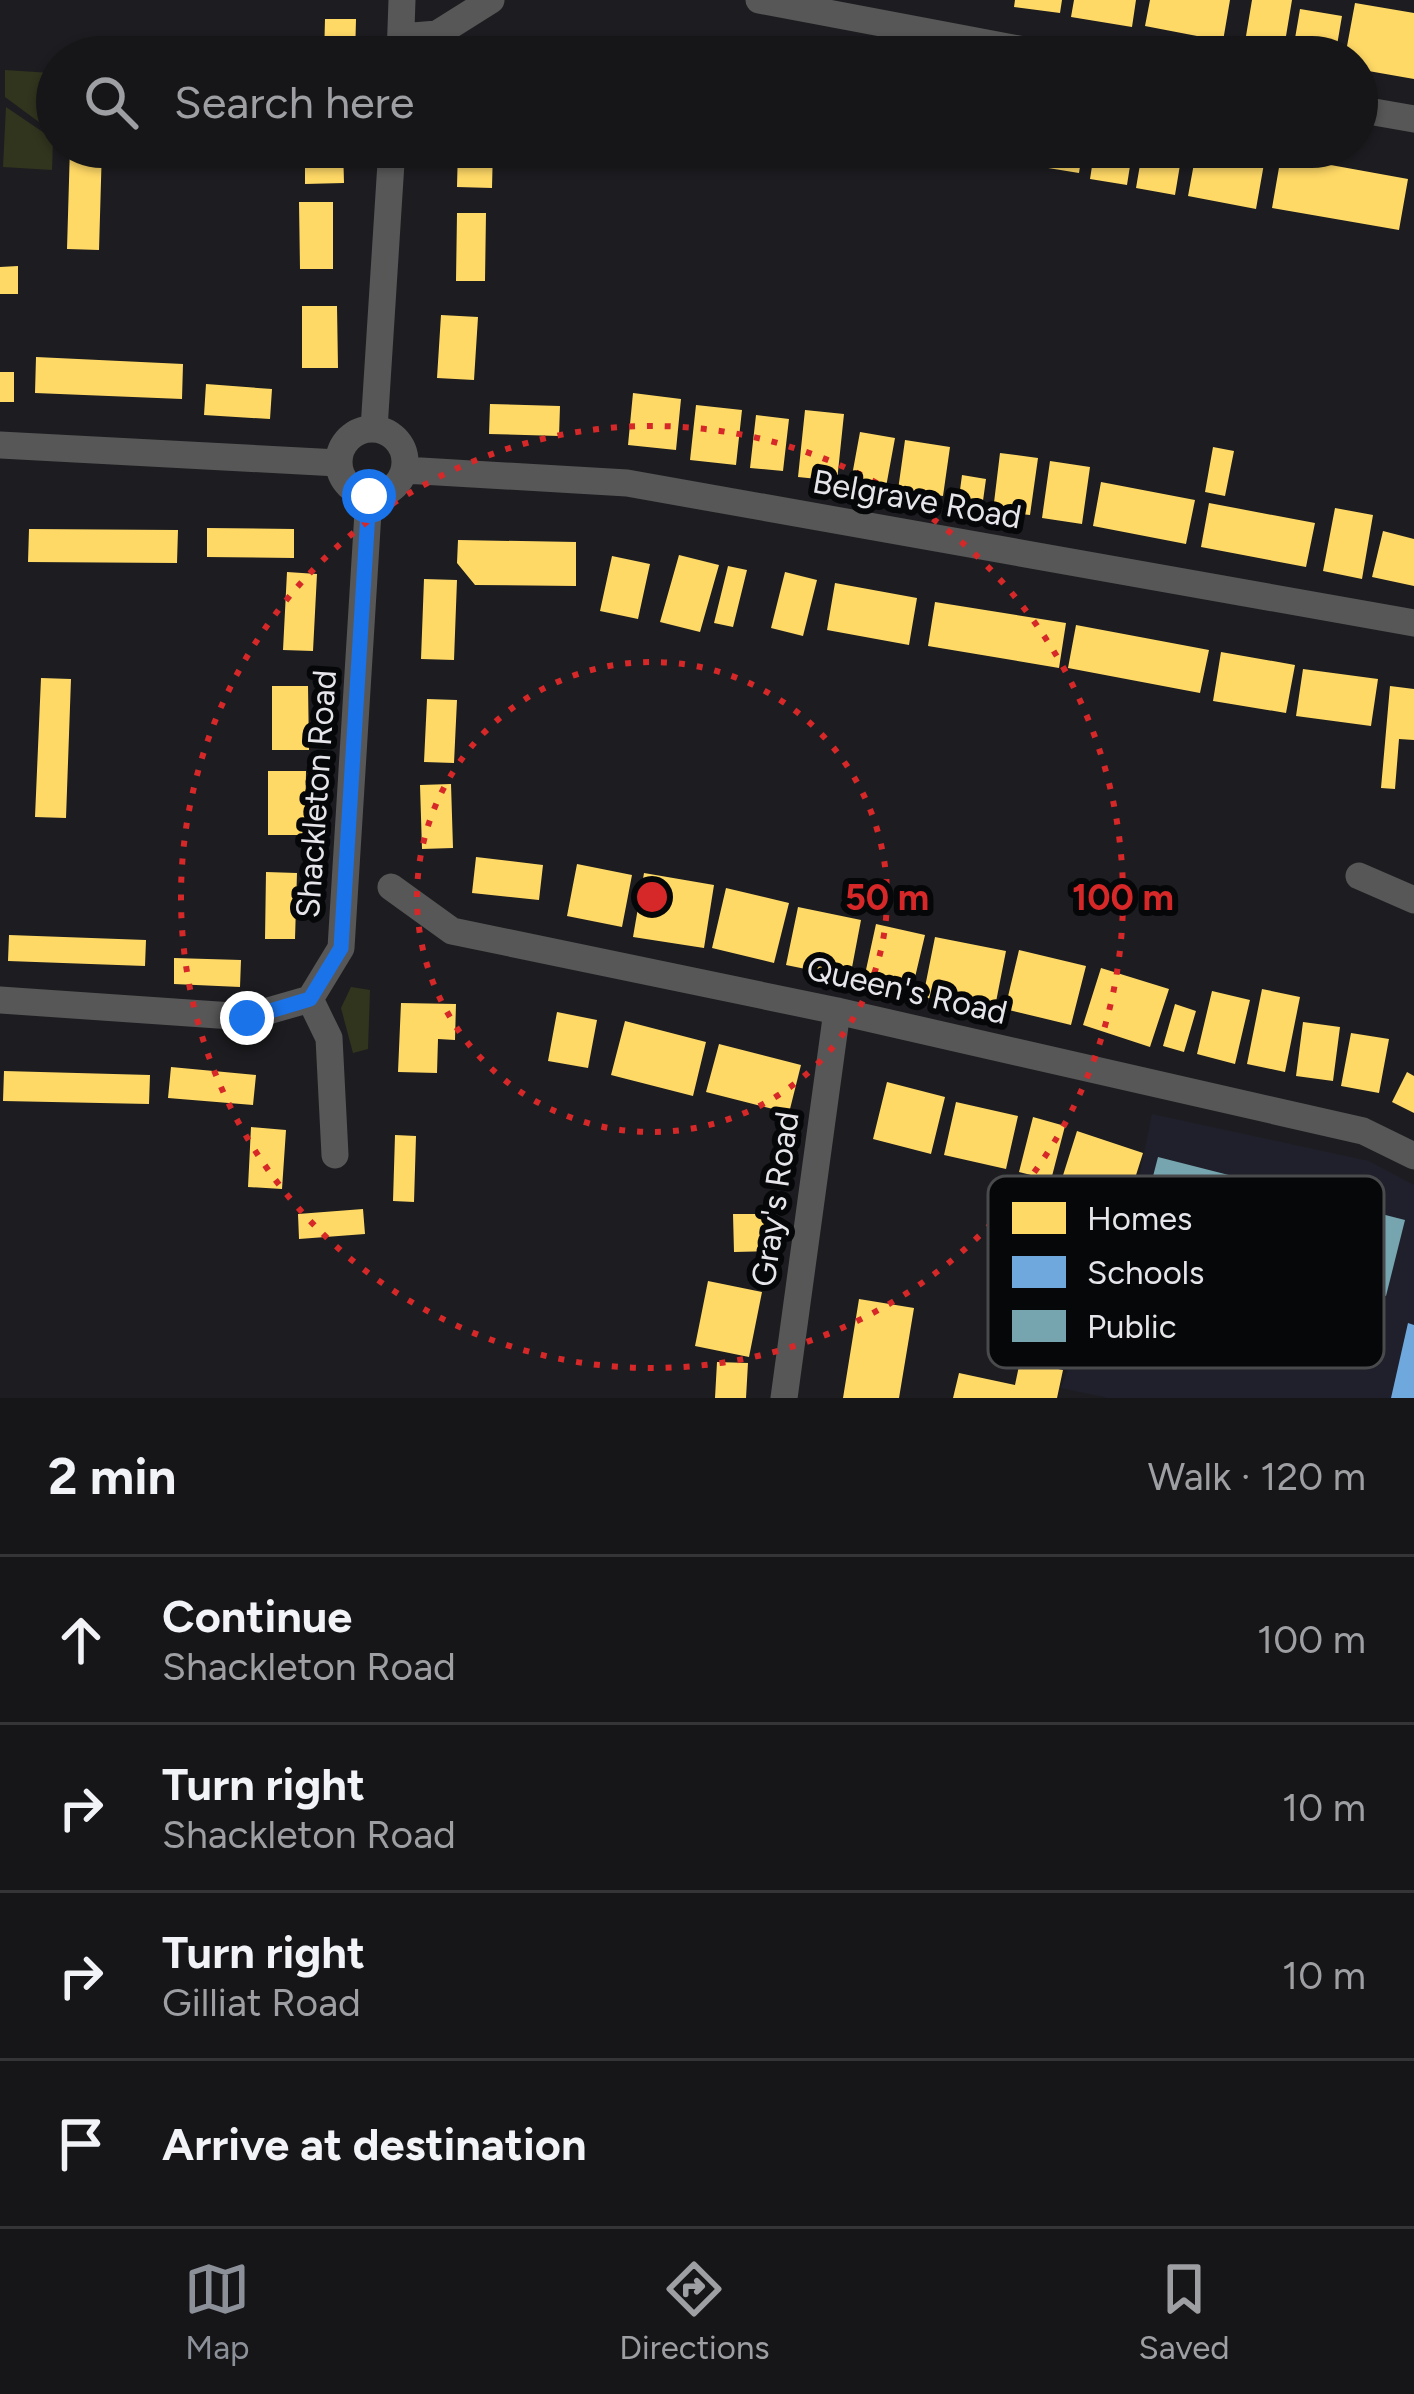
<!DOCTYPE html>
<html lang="en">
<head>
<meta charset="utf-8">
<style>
  body { margin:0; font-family:Figtree,sans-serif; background:#232326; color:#f1f3f6 }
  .stop { position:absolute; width:36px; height:36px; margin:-27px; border:9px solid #1a73e8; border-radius:50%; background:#fff }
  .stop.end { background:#1a73e8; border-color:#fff; box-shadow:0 3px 12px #0008 }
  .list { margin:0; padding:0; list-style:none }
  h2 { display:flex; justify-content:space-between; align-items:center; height:156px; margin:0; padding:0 48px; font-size:51px }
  h2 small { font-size:39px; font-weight:400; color:#9e9fa2 }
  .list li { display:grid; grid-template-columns:78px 1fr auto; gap:36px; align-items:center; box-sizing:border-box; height:168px; padding:0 48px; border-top:3px solid #353538 }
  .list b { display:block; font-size:45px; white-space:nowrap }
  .list p { margin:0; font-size:39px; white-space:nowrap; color:#9e9fa2 }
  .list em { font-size:39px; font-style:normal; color:#9e9fa2 }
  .icon { flex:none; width:66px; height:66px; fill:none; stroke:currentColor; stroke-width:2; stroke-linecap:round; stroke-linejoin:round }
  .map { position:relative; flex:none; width:1414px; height:1398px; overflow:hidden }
  .search { position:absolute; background:#161619; box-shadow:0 3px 9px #0004; left:36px; right:36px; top:36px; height:132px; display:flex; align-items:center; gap:30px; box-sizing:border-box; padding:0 42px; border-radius:66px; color:#9e9fa2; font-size:45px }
  .sheet { height:828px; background:#161619 }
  nav { display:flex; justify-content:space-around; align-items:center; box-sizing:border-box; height:168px; border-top:3px solid #353538; background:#161619; font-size:33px; color:#9e9fa2 }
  nav a { display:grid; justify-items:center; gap:6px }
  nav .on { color:#8c9099 }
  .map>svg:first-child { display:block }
</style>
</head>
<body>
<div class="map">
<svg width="1414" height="1398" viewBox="0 0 1414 1398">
  <rect width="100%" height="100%" fill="#1d1d21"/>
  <!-- built -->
  <path fill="#1f202b" d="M1152,1114L1369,1161L1414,1185V1398H1108L1061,1388L1136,1192Z"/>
  <!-- green -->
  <path fill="#31351e" d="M5,70L51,73L47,128L5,97Z
    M6,107L53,139L52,170L3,167Z
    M351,987L370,990L368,1049L353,1053L341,1008Z"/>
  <!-- homes -->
  <path fill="#ffd966" d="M1015,0H1062L1060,13L1014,7Z
    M1074,0H1136L1132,27L1071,17Z
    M1150,0H1230L1223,41L1145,26Z
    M1252,0H1292L1283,54L1244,48Z
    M1355,3L1414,13V79L1357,69V57H1345Z
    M1300,9L1342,16L1335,57L1292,56Z
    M325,19H356L355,57H324Z
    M590,41L650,43V57H590Z
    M70,147H102L99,250L67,249Z
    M305,147H343L344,183L305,184Z
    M458,147H493L492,188L457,187Z
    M991,147H1033L1031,168L989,162Z
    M1046,147H1083L1079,173L1042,167Z
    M1095,147H1133L1127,185L1090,179Z
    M1143,147H1183L1175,195L1136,188Z
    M1197,147L1265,158L1256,209L1188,196Z
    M1281,156L1408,179L1399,230L1272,208Z
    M299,202H333V269H300Z
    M457,213H486L485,281H456Z
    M18,266V294H0V267Z
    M302,306H337L338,368H302Z
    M441,315L478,317L474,380L437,378Z
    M36,357L183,364L182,399L35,393Z
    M0,372H14V402H0Z
    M206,384L272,389L270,419L204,415Z
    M633,393L681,399L676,450L628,445Z
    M490,404L560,406L559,436L489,434Z
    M696,405L742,410L736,465L690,460Z
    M805,410L844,414L837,481L798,477Z
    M756,415L789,419L783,471L750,468Z
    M860,432L895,438L886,487L851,481Z
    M905,440L950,447L943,496L898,490Z
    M1213,447L1234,451L1225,496L1205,492Z
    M1000,453L1038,458L1030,515L993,511Z
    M1050,461L1090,467L1082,524L1042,518Z
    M962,475L986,479L982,508L958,505Z
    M1101,482L1195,500L1186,544L1093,526Z
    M1209,503L1315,523L1306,567L1201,547Z
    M1335,508L1373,515L1362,579L1323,571Z
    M207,528L294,529V558L207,557Z
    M29,529L178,530L177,563L28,562Z
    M1383,531L1414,539V586L1372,577Z
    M458,540L576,542V586L475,585L457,563Z
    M679,555L719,565L700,632L660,622Z
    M612,556L650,564L638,619L600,611Z
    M728,566L747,570L733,627L714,623Z
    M287,572L317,574L313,651L283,650Z
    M785,572L817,580L803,636L771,628Z
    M424,579L457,580L454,660L421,659Z
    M835,583L917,598L909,645L827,630Z
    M935,602L1066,623L1059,668L928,646Z
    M1076,625L1209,650L1200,693L1068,668Z
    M1221,652L1295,665L1286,713L1213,701Z
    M1303,669L1378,679L1371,726L1296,716Z
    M41,678L71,679L66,818L35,817Z
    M272,686H308L309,750H272Z
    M1390,686L1414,689V740L1399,739L1395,789L1381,788Z
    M427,699L457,700L454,763L424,762Z
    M268,771H306L305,835H268Z
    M451,784L453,848L422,849L420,785Z
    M476,857L543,865L539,900L472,893Z
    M577,864L632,875L622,927L567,916Z
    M266,872L297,873L295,939H265Z
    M644,873L714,885L704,948L633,937Z
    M726,888L789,903L774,963L712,948Z
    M798,907L861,920L850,978L786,965Z
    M876,924L925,935L912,990L864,979Z
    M9,935L146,940L145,966L8,961Z
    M935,937L1006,951L994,1012L923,997Z
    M1019,950L1086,966L1071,1025L1005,1009Z
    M174,958L241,960L240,987L174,984Z
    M1101,968L1169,989L1150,1047L1083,1025Z
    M1262,989L1300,997L1285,1072L1247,1064Z
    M1212,991L1250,1000L1235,1064L1197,1054Z
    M401,1003L456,1004L455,1040L438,1039L437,1073L398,1072Z
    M1175,1004L1196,1011L1184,1052L1163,1046Z
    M557,1012L597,1020L588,1068L548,1061Z
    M625,1021L706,1042L693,1096L611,1075Z
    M1303,1022L1340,1027L1333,1081L1296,1076Z
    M1351,1033L1389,1039L1379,1093L1341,1086Z
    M719,1044L801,1065L789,1113L706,1092Z
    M171,1067L256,1075L253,1105L168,1098Z
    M4,1071L150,1075L149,1104L3,1101Z
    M1407,1072L1414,1076V1113L1392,1102Z
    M887,1082L945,1097L931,1154L873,1139Z
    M956,1102L1018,1116L1006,1169L944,1155Z
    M1033,1117L1065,1126L1051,1180L1019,1172Z
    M251,1127L286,1130L282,1189L248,1187Z
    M1077,1131L1143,1153L1125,1210L1059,1188Z
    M395,1135L416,1136L414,1202L393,1201Z
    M363,1209L365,1234L299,1239L298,1214Z
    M733,1214H769V1251L734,1252Z
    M708,1281L762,1292L749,1357L695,1346Z
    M859,1299L914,1308L899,1398H843Z
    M1020,1361L1063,1370L1057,1398H953L959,1373L1015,1385Z
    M717,1362L748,1363L746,1398H715Z"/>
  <!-- schools -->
  <path fill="#6fa8dc" d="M1408,1323L1414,1325V1398H1391Z"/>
  <!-- public -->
  <path fill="#76a5af" d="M1158,1157L1405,1220L1386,1296L1219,1254L1192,1359L1111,1338Z"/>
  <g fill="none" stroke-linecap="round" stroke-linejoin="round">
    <!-- street -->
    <path stroke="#585757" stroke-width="27" d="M759,0L1061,57
      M401,37L437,34L491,0
      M400,57L402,0
      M1357,109L1414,119
      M339 462a33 33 0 1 1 66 0a33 33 0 1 1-66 0Z
      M374,429L392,147
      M0,445L338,463
      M404,470L627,483L1414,623
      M1359,876L1414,900
      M391,887L452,931L837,1011L1363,1131L1414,1156
      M310,999L341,948L369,496
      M310,999L329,1038L335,1155
      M0,1000L247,1017L310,999
      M784,1398L837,1011"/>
  </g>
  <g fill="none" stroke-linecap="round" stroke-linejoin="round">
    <!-- route -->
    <path stroke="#1a73e8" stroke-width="15" d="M247,1018L310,999L341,948L369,496"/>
  </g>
  <!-- distance rings -->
  <g fill="none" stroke="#d62828" stroke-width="6" stroke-dasharray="6 12">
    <circle cx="652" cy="897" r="235"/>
    <circle cx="652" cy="897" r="471"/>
  </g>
  <g text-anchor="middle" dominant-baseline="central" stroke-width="12" stroke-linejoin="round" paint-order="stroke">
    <!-- street labels -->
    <g font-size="33" fill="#e5e5ea" stroke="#060709">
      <text transform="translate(917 499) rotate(10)">Belgrave Road</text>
      <text transform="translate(316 794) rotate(-86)">Shackleton Road</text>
      <text transform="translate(907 990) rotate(13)">Queen's Road</text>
      <text transform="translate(775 1199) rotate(-82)">Gray's Road</text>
    </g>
  </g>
  <!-- legend -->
  <rect x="988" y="1176" width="396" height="192" rx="18" fill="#060709" stroke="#494a4c" stroke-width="3"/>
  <rect x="1012" y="1202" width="54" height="32" fill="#ffd966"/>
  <rect x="1012" y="1256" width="54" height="32" fill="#6fa8dc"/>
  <rect x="1012" y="1310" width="54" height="32" fill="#76a5af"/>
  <g font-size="33" fill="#e5e5ea">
    <text x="1087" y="1230">Homes</text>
    <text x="1087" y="1284">Schools</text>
    <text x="1087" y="1338">Public</text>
  </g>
  <circle cx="652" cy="897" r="18" fill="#d62828" stroke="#060709" stroke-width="6"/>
  <g font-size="36" text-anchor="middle" font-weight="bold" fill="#d62828" stroke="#060709" stroke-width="12" stroke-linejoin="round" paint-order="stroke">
    <text x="887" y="910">50 m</text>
    <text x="1123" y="910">100 m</text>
  </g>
</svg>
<div class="stop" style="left:369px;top:496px"></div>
<div class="stop end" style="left:247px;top:1018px"></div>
<div class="search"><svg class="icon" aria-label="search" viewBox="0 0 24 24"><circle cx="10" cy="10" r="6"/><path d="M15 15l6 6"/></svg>Search here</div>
</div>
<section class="sheet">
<h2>2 min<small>Walk · 120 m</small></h2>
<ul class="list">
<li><svg class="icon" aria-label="ahead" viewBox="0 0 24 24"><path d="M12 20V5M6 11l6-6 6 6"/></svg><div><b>Continue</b><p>Shackleton Road</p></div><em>100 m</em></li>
<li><svg class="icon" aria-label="right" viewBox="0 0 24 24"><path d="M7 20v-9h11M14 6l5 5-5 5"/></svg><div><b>Turn right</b><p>Shackleton Road</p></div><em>10 m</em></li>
<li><svg class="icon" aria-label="right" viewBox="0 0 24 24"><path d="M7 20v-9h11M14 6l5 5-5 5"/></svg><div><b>Turn right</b><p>Gilliat Road</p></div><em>10 m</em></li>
<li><svg class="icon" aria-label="arrive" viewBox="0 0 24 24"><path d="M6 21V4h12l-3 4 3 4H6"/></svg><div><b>Arrive at destination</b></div></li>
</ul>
</section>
<nav>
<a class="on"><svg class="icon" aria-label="map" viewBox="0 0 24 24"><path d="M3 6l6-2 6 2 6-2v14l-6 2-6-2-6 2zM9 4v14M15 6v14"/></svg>Map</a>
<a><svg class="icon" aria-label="directions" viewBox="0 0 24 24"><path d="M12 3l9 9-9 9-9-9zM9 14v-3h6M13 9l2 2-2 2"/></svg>Directions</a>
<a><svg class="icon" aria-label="saved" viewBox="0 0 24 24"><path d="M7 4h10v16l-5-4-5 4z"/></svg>Saved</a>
</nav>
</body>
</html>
